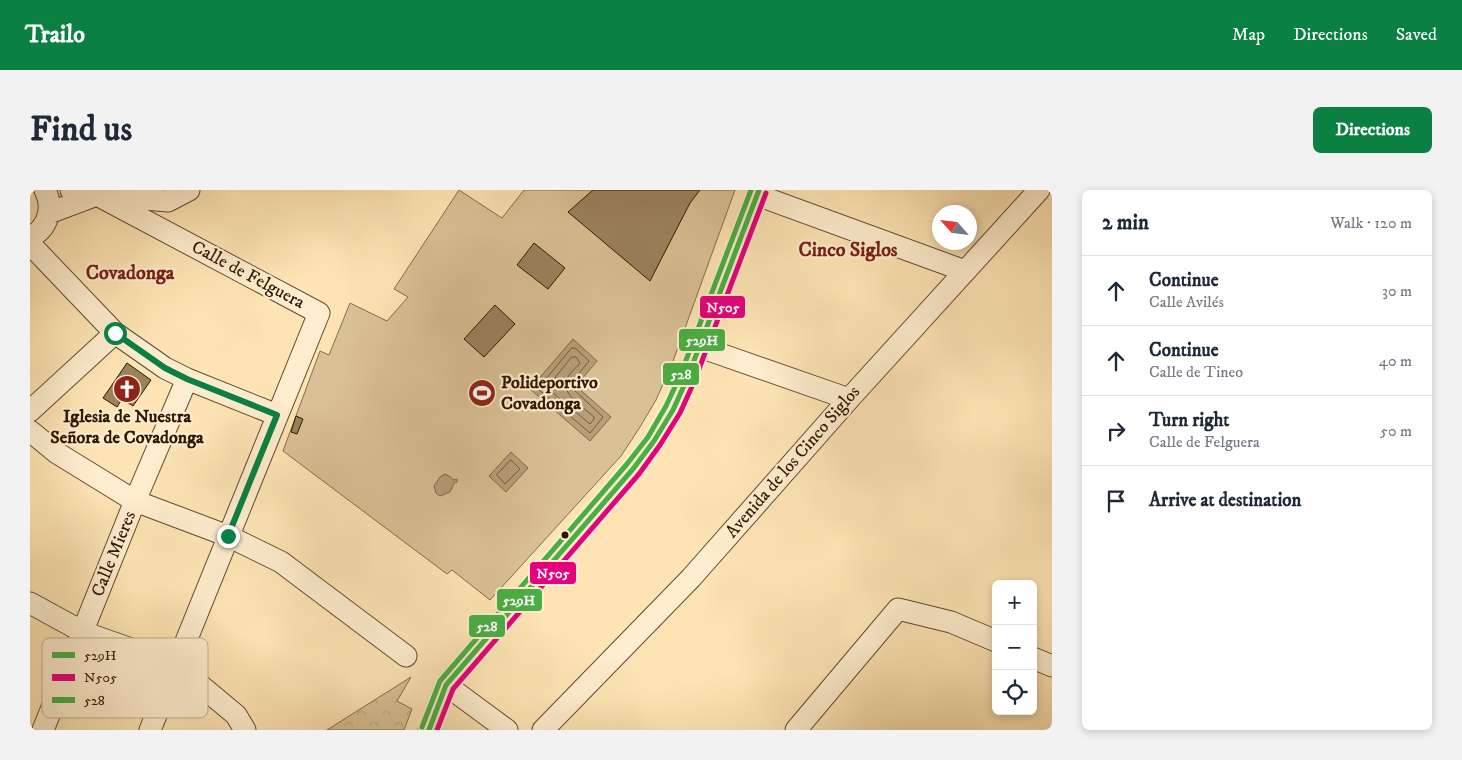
<!DOCTYPE html>
<html lang="en">
<head>
<meta charset="utf-8">
<style>
  body { margin:0; font-family:"IM FELL DW Pica",serif; background:#f2f2f3; color:#1f2937 }
  .controls { position:absolute; right:15px; bottom:15px; display:grid; overflow:hidden; border-radius:8px; box-shadow:0 2px 8px #0003 }
  .controls button { width:45px; height:45px; display:grid; place-items:center; padding:0; border:0; border-bottom:1px solid #e0e1e3; background:#fff; color:#1f2937; font:25px sans-serif }
  .compass { position:absolute; left:902px; top:15px; width:45px; height:45px; border-radius:50%; background:#fff; box-shadow:0 2px 8px #0003; rotate:297deg }
  .stop { position:absolute; width:15px; height:15px; margin:-11px; border:4px solid #0b8043; border-radius:50%; background:#fff }
  .stop.end { background:#0b8043; border-color:#fff; box-shadow:0 1px 5px #0008 }
  .list { margin:0; padding:0; list-style:none }
  h2 { display:flex; justify-content:space-between; align-items:center; height:65px; margin:0; padding:0 20px; font-size:21px }
  h2 small { font-size:16px; font-weight:400; color:#747a83 }
  .list li { display:grid; grid-template-columns:32px 1fr auto; gap:15px; align-items:center; box-sizing:border-box; height:70px; padding:0 20px; border-top:1px solid #e0e1e3 }
  .list b { display:block; font-size:19px; white-space:nowrap }
  .list p { margin:0; font-size:16px; white-space:nowrap; color:#747a83 }
  .list em { font-size:16px; font-style:normal; color:#747a83 }
  .icon { flex:none; width:28px; height:28px; fill:none; stroke:currentColor; stroke-width:2; stroke-linecap:round; stroke-linejoin:round }
  .map { position:relative; flex:none; width:1022px; height:540px; overflow:hidden; border-radius:8px }
  header { display:flex; align-items:center; gap:30px; box-sizing:border-box; height:70px; padding:0 25px; background:#0b8043; color:#fff }
  header strong { font-size:24px }
  nav { display:flex; gap:28px; margin-inline-start:auto; font-size:18px }
  .intro { display:flex; align-items:center; justify-content:space-between; box-sizing:border-box; height:120px; padding:0 30px }
  h1 { margin:0; font-size:35px }
  .button { padding:12px 22px; border-radius:8px; background:#0b8043; color:#fff; font-size:18px; font-weight:700 }
  main { display:flex; gap:30px; padding:0 30px }
  aside { flex:1; background:#fff; border-radius:8px; box-shadow:0 2px 8px #0003 }
  .map>svg:first-child { display:block }
</style>
</head>
<body>
<header>
<strong>Trailo</strong>
<nav><a>Map</a><a>Directions</a><a>Saved</a></nav>
</header>
<div class="intro"><h1>Find us</h1><a class="button">Directions</a></div>
<main>
<div class="map">
<svg width="1022" height="540" viewBox="0 0 1022 540">
  <defs>
    <pattern id="forest-crowns" width="20" height="18" patternUnits="userSpaceOnUse" patternTransform="scale(1.25)"><rect width="20" height="18" fill="#dac195"/><path d="M2 6a3 3 0 1 1 6 0M12 15a3 3 0 1 1 6 0" fill="none" stroke="#bba57f"/></pattern>
  </defs>
  <rect width="100%" height="100%" fill="#fee4b4"/>
  <filter id="stains"><feTurbulence type="fractalNoise" baseFrequency=".004" numOctaves="4"/><feColorMatrix values="0 0 0 0 .2 0 0 0 0 .09 0 0 0 0 .02 0 0 0 .5 -.17"/></filter>
  <radialGradient id="worn" r=".72"><stop offset=".6" stop-color="#630" stop-opacity="0"/><stop offset="1" stop-color="#630" stop-opacity=".3"/></radialGradient>
  <!-- forest -->
  <path fill="url(#forest-crowns)" stroke="#846c4a" d="M381,487L367,511L382,519L374,540H297Z"/>
  <!-- pitch -->
  <path fill="#dac195" stroke="#846c4a" d="M429,0L472,28L494,0H705L642,174L626,210L610,237L591,266L460,410L422,380L417,384L253,261L290,161L299,165L320,113L357,131L378,107L364,99Z"/>
  <!-- water -->
  <path fill="#b79e77" stroke="#806847" d="M543,149L567,171L546,196L581,227L560,251L500,199Z
    M481,262L498,278L476,302L459,286Z
    M415,284L419,286L424,290L427,289V292L424,293L420,302L410,306L406,303L404,296L410,287Z"/>
  <g fill="none" stroke-linecap="round" stroke-linejoin="round">
    <!-- shore -->
    <path stroke="#725a3c" stroke-width="1" d="M542,158H545L559,171L542,192V198L573,227L560,243L508,199Z
      M542,167H546L550,173C546,178 538,184 536,191C531,204 556,219 564,227V229L560,234L517,198Z
      M481,270L490,279L475,294L467,285Z"/>
  </g>
  <!-- building -->
  <path fill="#9a825e" stroke="#2d1700" d="M563,0H670L660,13L620,91L538,22Z
    M504,53L535,78L518,99L487,75Z
    M465,115L485,134L454,167L434,149Z
    M97,173L121,190L103,216L92,209L87,217L73,208Z
    M266,226L273,229L267,244L261,242Z"/>
  <g fill="none" stroke-linecap="round" stroke-linejoin="round">
    <!-- minor casing -->
    <g stroke="#614a2d" stroke-width="23">
      <path id="minor" d="M41,0L67,5L138,11L159,0
        M67,5L289,123L120,540
        M727,5L935,81
        M19,23L67,5
        M0,47C18,39 24,17 15,0
        M0,54L85,143L135,178L157,189L247,225
        M670,157L819,209
        M0,221L85,143
        M0,241L27,263L105,311L198,346L251,372L376,466
        M0,413L53,442L146,475L206,525L215,540
        M1003,468L1022,476
        M416,495L477,540
        M13,540L105,311L157,189
        M399,540L416,495L603,279L624,251L643,220L657,189L729,0
        M513,540L661,388L819,209L1009,0
        M766,540L868,419L921,432L966,451"/>
    </g>
    <!-- minor -->
    <use href="#minor" stroke="#feedce" stroke-width="21"/>
    <!-- bus-1 casing -->
    <g stroke="#feedce" stroke-width="9">
      <path id="bus-1" d="M399,540L416,495L603,279L624,251L643,220L657,189L729,0"/>
    </g>
    <!-- bus-2 casing -->
    <g stroke="#feedce" stroke-width="9">
      <path id="bus-2" d="M407,540L423,499L609,284L630,255L650,223L664,192L736,3"/>
    </g>
    <!-- bus-3 casing -->
    <g stroke="#feedce" stroke-width="9">
      <path id="bus-3" d="M392,537L410,491L597,274L618,247L636,216L650,186L721,0"/>
    </g>
    <!-- bus-1 -->
    <use href="#bus-1" stroke="#49af43" stroke-width="5"/>
    <!-- bus-2 -->
    <use href="#bus-2" stroke="#e5007d" stroke-width="5"/>
    <!-- bus-3 -->
    <use href="#bus-3" stroke="#49af43" stroke-width="5"/>
  </g>
  <g fill="none" stroke-linecap="round" stroke-linejoin="round">
    <!-- route -->
    <path stroke="#0b8043" stroke-width="6" d="M85,143L135,178L157,189L247,225L198,346"/>
  </g>
  <!-- icons -->
  <defs>
    <g id="church-disc" transform="scale(1.4375)"><circle r="9.5" fill="#8f2418" stroke="#feedce"/><path d="M-1.2-6h2.4v3.5h3.3v2.4h-3.3V6h-2.4V-.1h-3.3v-2.4h3.3Z" fill="#fff"/></g>
    <g id="stadium-disc" transform="scale(1.4375)"><circle r="9.5" fill="#8f2418" stroke="#feedce"/><path d="M0-5a6.5 5 0 1 0 0 10a6.5 5 0 1 0 0-10ZM-3.5-1.8h7v3.6h-7Z" fill="#fff"/></g>
  </defs>
  <g fill-rule="evenodd">
    <use href="#church-disc" x="97" y="199"/>
    <use href="#stadium-disc" x="452" y="203"/>
  </g>
  <!-- markers -->
  <circle fill="#2d1700" stroke="#feedce" stroke-width="2" cx="535" cy="345" r="4.5"/>
  <g text-anchor="middle" dominant-baseline="central" stroke-width="4.5" stroke-linejoin="round" paint-order="stroke">
    <!-- street labels -->
    <g font-size="18" fill="#2d1700" stroke="#feedce">
      <text transform="translate(218 85) rotate(28)">Calle de Felguera</text>
      <text transform="translate(763 272) rotate(-49)">Avenida de los Cinco Siglos</text>
      <text transform="translate(84 364) rotate(-68)">Calle Mieres</text>
    </g>
    <!-- poi labels -->
    <g font-size="18" font-weight="bold" fill="#2d1700" stroke="#feedce" text-anchor="start">
      <text x="471" y="193">Polideportivo<tspan x="471" dy="21">Covadonga</tspan></text>
      <text x="97" y="227" text-anchor="middle">Iglesia de Nuestra<tspan x="97" dy="21">Señora de Covadonga</tspan></text>
    </g>
    <!-- quarter labels -->
    <g font-size="20" font-weight="bold" fill="#7a1f14" stroke="#feedce">
      <text x="818" y="60">Cinco Siglos</text>
      <text x="100" y="83">Covadonga</text>
    </g>
  </g>
  <!-- legend -->
  <rect x="12" y="448" width="166" height="80" rx="8" fill="#feedce" stroke="#bfad90" stroke-width="1"/>
  <rect x="22" y="462" width="23" height="6" fill="#49af43"/>
  <rect x="22" y="484" width="23" height="7" fill="#e5007d"/>
  <rect x="22" y="507" width="23" height="6" fill="#49af43"/>
  <g font-size="14" fill="#2d1700">
    <text x="54" y="470">529H</text>
    <text x="54" y="492">N505</text>
    <text x="54" y="515">528</text>
  </g>
  <g stroke="#feedce" stroke-width="2">
    <rect x="669" y="105" width="47" height="24" rx="5" fill="#e5007d"/>
    <rect x="648" y="138" width="48" height="24" rx="5" fill="#49af43"/>
    <rect x="632" y="172" width="38" height="24" rx="5" fill="#49af43"/>
    <rect x="499" y="371" width="48" height="24" rx="5" fill="#e5007d"/>
    <rect x="466" y="398" width="47" height="24" rx="5" fill="#49af43"/>
    <rect x="438" y="424" width="38" height="24" rx="5" fill="#49af43"/>
  </g>
  <g font-size="14" text-anchor="middle" font-weight="bold" fill="#fff">
    <text x="693" y="122">N505</text>
    <text x="672" y="155">529H</text>
    <text x="651" y="189">528</text>
    <text x="523" y="388">N505</text>
    <text x="489" y="415">529H</text>
    <text x="457" y="441">528</text>
  </g>
  <rect width="100%" height="100%" filter="url(#stains)"/>
  <rect width="100%" height="100%" fill="url(#worn)"/>
</svg>
<div class="controls">
<button>+</button>
<button>−</button>
<button><svg class="icon" aria-label="locate" viewBox="0 0 24 24"><circle cx="12" cy="12" r="6"/><path d="M12 2v4M12 18v4M2 12h4M18 12h4"/></svg></button>
</div>
<svg class="compass" viewBox="-18 -18 36 36"><path d="M0-13l5 13h-10z" fill="#e53935"/><path d="M0 13l5-13h-10z" fill="#747a83"/></svg>
<div class="stop" style="left:85px;top:143px"></div>
<div class="stop end" style="left:198px;top:346px"></div>
</div>
<aside>
<h2>2 min<small>Walk · 120 m</small></h2>
<ul class="list">
<li><svg class="icon" aria-label="ahead" viewBox="0 0 24 24"><path d="M12 20V5M6 11l6-6 6 6"/></svg><div><b>Continue</b><p>Calle Avilés</p></div><em>30 m</em></li>
<li><svg class="icon" aria-label="ahead" viewBox="0 0 24 24"><path d="M12 20V5M6 11l6-6 6 6"/></svg><div><b>Continue</b><p>Calle de Tineo</p></div><em>40 m</em></li>
<li><svg class="icon" aria-label="right" viewBox="0 0 24 24"><path d="M7 20v-9h11M14 6l5 5-5 5"/></svg><div><b>Turn right</b><p>Calle de Felguera</p></div><em>50 m</em></li>
<li><svg class="icon" aria-label="arrive" viewBox="0 0 24 24"><path d="M6 21V4h12l-3 4 3 4H6"/></svg><div><b>Arrive at destination</b></div></li>
</ul>
</aside>
</main>
</body>
</html>
